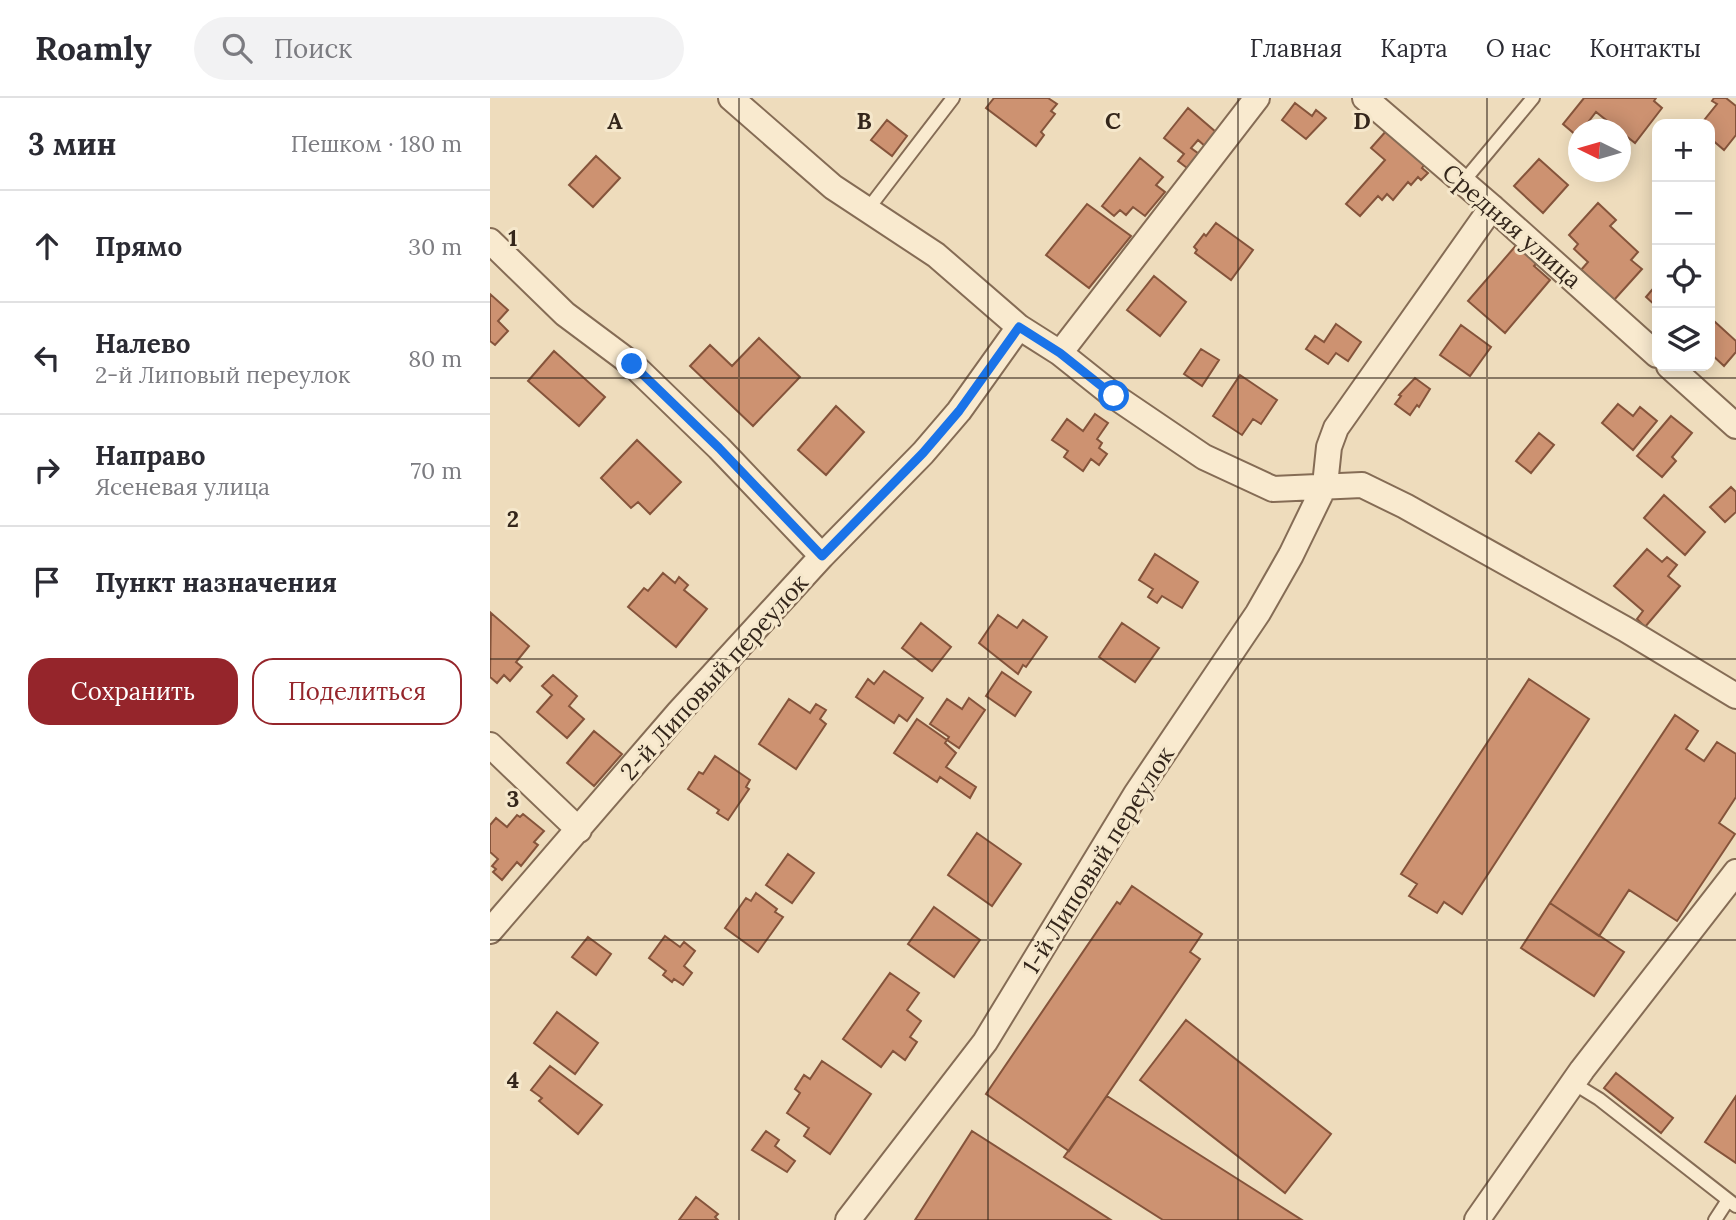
<!DOCTYPE html>
<html lang="ru">
<head>
<meta charset="utf-8">
<style>
  body { margin:0; font-family:Lora,serif; background:#f2f2f3; color:#2b2b33 }
  .controls { position:absolute; right:21px; top:21px; display:grid; overflow:hidden; border-radius:14px; box-shadow:0 4px 18px #0003 }
  .controls button { width:63px; height:63px; display:grid; place-items:center; padding:0; border:0; border-bottom:2px solid #e1e1e2; background:#fff; color:#2b2b33; font:35px sans-serif }
  .compass { position:absolute; left:1078px; top:21px; width:63px; height:63px; border-radius:50%; background:#fff; box-shadow:0 4px 18px #0003; rotate:275deg }
  .stop { position:absolute; width:21px; height:21px; margin:-16px; border:5px solid #1a73e8; border-radius:50%; background:#fff }
  .stop.end { background:#1a73e8; border-color:#fff; box-shadow:0 2px 7px #0008 }
  .list { margin:0; padding:0; list-style:none }
  h2 { display:flex; justify-content:space-between; align-items:center; height:91px; margin:0; padding:0 28px; font-size:30px }
  h2 small { font-size:23px; font-weight:400; color:#7c7c81 }
  .list li { display:grid; grid-template-columns:46px 1fr auto; gap:21px; align-items:center; box-sizing:border-box; height:112px; padding:0 28px; border-top:2px solid #e1e1e2 }
  .list b { display:block; font-size:26px; white-space:nowrap }
  .list p { margin:0; font-size:23px; white-space:nowrap; color:#7c7c81 }
  .list em { font-size:23px; font-style:normal; color:#7c7c81 }
  .actions { display:flex; gap:14px; padding:21px 28px }
  .actions a { flex:1; padding:16px 0; border:2px solid #95252b; border-radius:21px; text-align:center; font-size:24px; color:#95252b }
  .actions .main { background:#95252b; color:#fff }
  .icon { flex:none; width:38px; height:38px; fill:none; stroke:currentColor; stroke-width:2; stroke-linecap:round; stroke-linejoin:round }
  .map { position:relative; flex:none; width:1246px; height:1122px; overflow:hidden }
  header { display:flex; align-items:center; gap:42px; box-sizing:border-box; height:98px; padding:0 35px; background:#fff; border-bottom:2px solid #e1e1e2 }
  header strong { font-size:33px }
  nav { display:flex; gap:38px; margin-inline-start:auto; font-size:24px }
  .search { width:490px; height:63px; background:#f2f2f3; display:flex; align-items:center; gap:18px; box-sizing:border-box; padding:0 24px; border-radius:38px; color:#7c7c81; font-size:26px }
  main { display:flex }
  aside { flex:1; background:#fff }
  .map>svg:first-child { display:block }
</style>
</head>
<body>
<header>
<strong>Roamly</strong>
<div class="search"><svg class="icon" aria-label="search" viewBox="0 0 24 24"><circle cx="10" cy="10" r="6"/><path d="M15 15l6 6"/></svg>Поиск</div>
<nav><a>Главная</a><a>Карта</a><a>О нас</a><a>Контакты</a></nav>
</header>
<main>
<aside>
<h2>3 мин<small>Пешком · 180 m</small></h2>
<ul class="list">
<li><svg class="icon" aria-label="ahead" viewBox="0 0 24 24"><path d="M12 20V5M6 11l6-6 6 6"/></svg><div><b>Прямо</b></div><em>30 m</em></li>
<li><svg class="icon" aria-label="left" viewBox="0 0 24 24"><path d="M17 20v-9H6M10 6l-5 5 5 5"/></svg><div><b>Налево</b><p>2-й Липовый переулок</p></div><em>80 m</em></li>
<li><svg class="icon" aria-label="right" viewBox="0 0 24 24"><path d="M7 20v-9h11M14 6l5 5-5 5"/></svg><div><b>Направо</b><p>Ясеневая улица</p></div><em>70 m</em></li>
<li><svg class="icon" aria-label="arrive" viewBox="0 0 24 24"><path d="M6 21V4h12l-3 4 3 4H6"/></svg><div><b>Пункт назначения</b></div></li>
</ul>
<div class="actions"><a class="main">Сохранить</a><a>Поделиться</a></div>
</aside>
<div class="map">
<svg width="1246" height="1122" viewBox="0 0 1246 1122">
  <rect width="100%" height="100%" fill="#eedcbc"/>
  <!-- building -->
  <path fill="#cd9271" stroke="#85543b" stroke-width="2" d="M504,0H558L567,6L561,13L565,16L551,34L554,37L546,48L496,10Z
    M1094,0H1166L1164,3L1172,10L1145,45L1106,14L1092,32H1088L1087,38L1073,26Z
    M1224,0H1236L1246,8V37L1234,52L1220,40V26H1211L1227,6L1222,3Z
    M805,5L822,18L826,12L836,20L816,41L792,22Z
    M698,10L727,35L716,49L708,42L701,50L709,56L697,70L688,63L694,56L674,40Z
    M397,22L417,38L402,58L381,42Z
    M897,32L935,66L932,70L938,75L931,82L928,79L921,87L918,84L903,102L897,96L892,102L888,98L870,118L856,106L895,62L881,50Z
    M106,58L130,80L103,109L79,87Z
    M650,60L673,79L666,87L675,94L655,118L643,109L636,117L630,112L624,118L612,108Z
    M1049,61L1078,87L1053,115L1024,88Z
    M1108,105L1126,122L1120,128L1148,154L1141,162L1152,171L1124,202L1091,172L1098,164L1084,151L1088,146L1079,137Z
    M597,106L641,138L599,190L556,157Z
    M726,125L763,152L741,182L705,155L707,152L704,149L714,136L716,138Z
    M1029,144L1050,162L1044,168L1060,182L1015,235L978,203Z
    M664,178L696,204L670,238L637,212Z
    M1167,186V209L1156,199Z
    M0,196L18,212L8,223L18,233L5,247L0,243Z
    M1224,223L1246,243V254L1234,268L1220,255V227Z
    M846,226L871,244L858,263L846,255L838,266L816,251L825,238L834,244Z
    M971,227L1001,249L980,278L950,257Z
    M269,240L310,279L263,328L200,268L220,247L242,268Z
    M711,251L729,262L712,288L694,276Z
    M64,253L115,299L89,328L38,283Z
    M750,277L787,302L771,326L763,321L752,337L723,318Z
    M925,280L940,291L929,309L927,307L920,317L905,306L911,298L909,297Z
    M1128,306L1143,318L1150,309L1167,323L1143,352L1112,325Z
    M346,308L374,334L336,377L308,352Z
    M605,316L618,325L607,341L612,345L609,350L617,356L609,367L601,361L593,373L574,359L578,353L562,342L577,321L593,333Z
    M1181,318L1202,335L1182,359L1186,363L1172,379L1147,358Z
    M1049,335L1064,347L1041,375L1026,363Z
    M147,342L191,384L160,416L148,404L141,410L111,380Z
    M1241,389L1246,394V414L1235,424L1220,409Z
    M1174,397L1215,434L1195,457L1154,420Z
    M1157,451L1172,464L1177,459L1187,467L1178,478L1190,488L1155,529L1147,521L1153,513L1124,488Z
    M665,456L708,484L692,510L672,498L667,505L658,499L663,491L649,482Z
    M173,475L185,485L189,479L198,487L194,492L217,511L186,549L138,509L154,490L158,493Z
    M1,515L39,548L26,564L32,569L20,583L14,577L7,585L0,579Z
    M508,517L527,530L533,522L557,539L536,569L533,567L528,576L489,545Z
    M431,525L461,549L442,573L412,550Z
    M632,525L669,550L645,584L609,559Z
    M394,573L433,600L417,623L409,617L404,625L366,599L378,581L384,586Z
    M512,574L541,594L525,618L496,598Z
    M63,577L87,598L79,608L94,621L77,640L47,614L62,597L52,588Z
    M1039,581L1099,621L972,816L954,804L947,815L919,798L927,786L911,776Z
    M479,600L495,612L469,650L457,642L459,639L440,626L457,601L472,611Z
    M299,601L320,615L326,606L336,612L330,621L336,626L306,671L269,646Z
    M1185,617L1208,633L1196,651L1214,663L1227,644L1246,656V699L1229,725L1245,736L1187,823L1139,792L1109,838L1060,805Z
    M427,621L457,642L455,645L466,655L456,669L486,689L480,700L450,679L447,684L404,655Z
    M104,633L132,656L104,688L77,665Z
    M225,658L260,682L256,689L259,691L238,722L227,715L229,712L198,691L209,674L213,676Z
    M33,716L54,733L44,744L48,747L31,768L27,764L12,782L3,774L6,771L2,768L8,761L0,754V727L6,720L17,729L27,717L30,719Z
    M487,735L531,766L502,808L458,777Z
    M298,756L324,775L302,805L276,787Z
    M642,788L712,836L700,854L710,861L579,1053L496,996L627,804L630,806Z
    M266,795L287,811L285,814L293,819L268,854L235,830L256,800L261,803Z
    M1060,805L1134,854L1104,898L1031,850Z
    M444,809L490,842L464,879L418,846Z
    M175,838L190,849L194,844L205,853L194,868L202,875L193,887L184,881L182,884L173,877L176,873L159,860Z
    M98,839L121,856L106,877L82,859Z
    M400,875L429,895L417,912L431,923L420,939L427,944L415,962L403,953L391,969L353,941Z
    M67,914L108,945L85,976L44,945Z
    M696,922L841,1036L795,1095L650,982Z
    M332,963L381,996L340,1056L314,1038L319,1030L297,1015L310,995L305,991L314,977L320,981Z
    M60,968L112,1007L88,1036L49,1003L52,1000L41,992Z
    M1126,975L1183,1020L1171,1035L1114,990Z
    M617,998L812,1122H673L574,1059Z
    M1246,998V1065L1215,1044Z
    M276,1033L289,1042L285,1048L305,1063L297,1074L262,1052Z
    M482,1033L621,1122H425Z
    M206,1099L228,1116L225,1119L228,1122H189Z"/>
  <g fill="none" stroke-linecap="round" stroke-linejoin="round">
    <!-- lane casing -->
    <g stroke="#856c55" stroke-width="16">
      <path id="lane" d="M973,84L1043,0
        M378,111L463,0
        M1083,985L1109,1001L1246,1108
        M1225,1122L1238,1102"/>
    </g>
    <!-- street casing -->
    <g stroke="#856c55" stroke-width="28">
      <path id="street" d="M241,0L343,89L446,157L529,229L570,255L624,298L714,359L783,391L872,387L915,408L1135,531L1246,598
        M875,0L1002,109L1167,257
        M0,143L75,216L142,266L229,350L332,458
        M570,255L767,0
        M1179,268L1246,328
        M0,647L89,732
        M0,833L189,614L332,458L433,355L469,313L529,229
        M358,1122L495,944L646,696L768,515L801,457L835,387L839,349L846,330L1002,109
        M987,1122L1092,972L1246,774"/>
    </g>
    <!-- lane -->
    <use href="#lane" stroke="#f9eacf" stroke-width="12"/>
    <!-- street -->
    <use href="#street" stroke="#f9eacf" stroke-width="24"/>
  </g>
  <g fill="none" stroke-linecap="round" stroke-linejoin="round">
    <!-- route -->
    <path stroke="#1a73e8" stroke-width="9" d="M142,266L229,350L332,458L433,355L469,313L529,229L570,255L624,298"/>
  </g>
  <!-- grid -->
  <path fill="none" stroke="#34261b" stroke-width="2" stroke-opacity="0.55" d="M249,0V1122M498,0V1122M748,0V1122M997,0V1122M0,280H1246M0,561H1246M0,842H1246"/>
  <g text-anchor="middle" dominant-baseline="central" stroke-width="6" stroke-linejoin="round" paint-order="stroke">
    <!-- street labels -->
    <g font-size="24" fill="#34261b" stroke="#f5e7cb">
      <text transform="translate(1022 128) rotate(41)">Средняя улица</text>
      <text transform="translate(224 579) rotate(-48)">2-й Липовый переулок</text>
      <text transform="translate(608 762) rotate(-58)">1-й Липовый переулок</text>
    </g>
  </g>
  <g font-size="23" text-anchor="middle" font-weight="bold" fill="#34261b" stroke="#f5e7cb" stroke-width="6" stroke-linejoin="round" paint-order="stroke">
    <text x="125" y="31">A</text>
    <text x="374" y="31">B</text>
    <text x="623" y="31">C</text>
    <text x="872" y="31">D</text>
    <text x="23" y="148">1</text>
    <text x="23" y="429">2</text>
    <text x="23" y="709">3</text>
    <text x="23" y="990">4</text>
  </g>
</svg>
<div class="controls">
<button>+</button>
<button>−</button>
<button><svg class="icon" aria-label="locate" viewBox="0 0 24 24"><circle cx="12" cy="12" r="6"/><path d="M12 2v4M12 18v4M2 12h4M18 12h4"/></svg></button>
<button><svg class="icon" aria-label="layers" viewBox="0 0 24 24"><path d="M12 4l9 5-9 5-9-5zM3 14l9 5 9-5"/></svg></button>
</div>
<svg class="compass" viewBox="-18 -18 36 36"><path d="M0-13l5 13h-10z" fill="#e53935"/><path d="M0 13l5-13h-10z" fill="#7c7c81"/></svg>
<div class="stop" style="left:624px;top:298px"></div>
<div class="stop end" style="left:142px;top:266px"></div>
</div>
</main>
</body>
</html>
